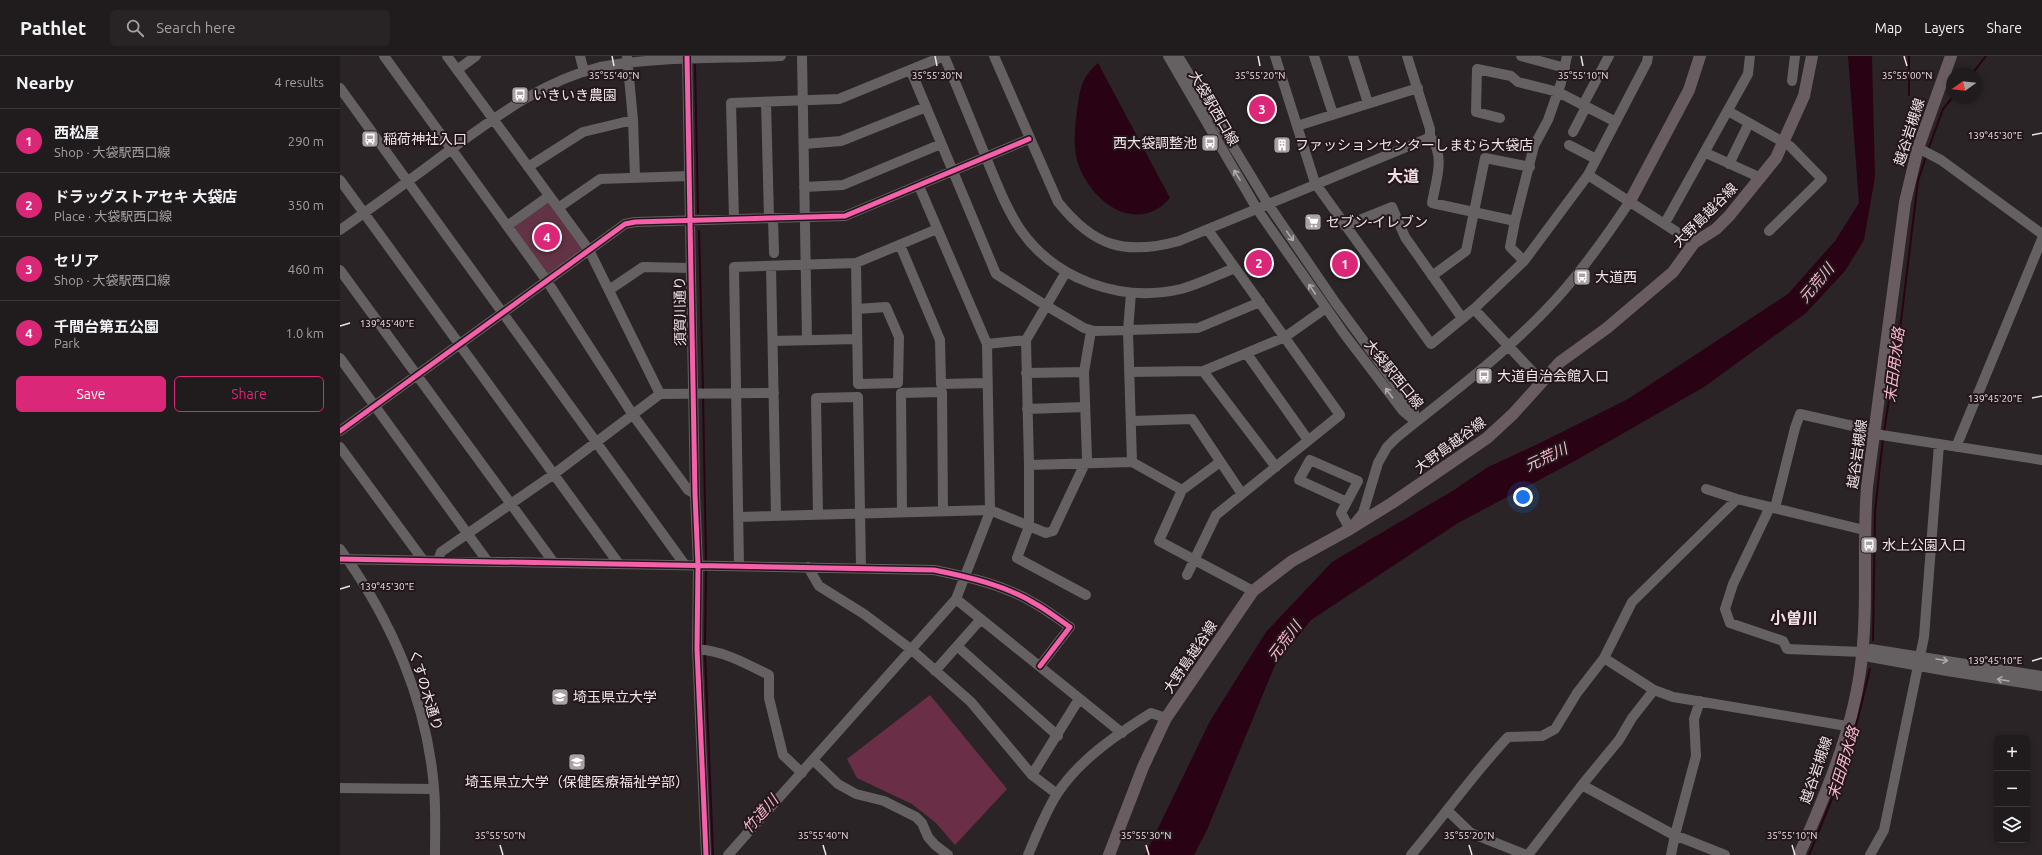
<!DOCTYPE html>
<html lang="en">
<head>
<meta charset="utf-8">
<style>
  body { margin:0; font-family:Ubuntu,"Noto Sans JP",sans-serif; background:#282425; color:#f1f3f6 }
  .controls { position:absolute; right:12px; bottom:12px; display:grid; overflow:hidden; border-radius:6px; box-shadow:0 2px 6px #0003 }
  .controls button { width:36px; height:36px; display:grid; place-items:center; padding:0; border:0; border-bottom:1px solid #3d393b; background:#201b1c; color:#f1f3f6; font:20px sans-serif }
  .compass { position:absolute; left:1606px; top:12px; width:36px; height:36px; border-radius:50%; background:#201b1c; box-shadow:0 2px 6px #0003; rotate:255deg }
  .you { position:absolute; left:1183px; top:441px; width:14px; height:14px; margin:-10px; border:3px solid #fff; border-radius:50%; background:#1a73e8; box-shadow:0 0 0 6px #1a73e833 }
  .badge { display:grid; place-items:center; width:26px; height:26px; border-radius:50%; background:#db2777; color:#fff; font-size:13px; font-weight:700 }
  .pin { position:absolute; translate:-50% -50%; border:2px solid #fff; box-shadow:0 1px 4px #0006 }
  .list { margin:0; padding:0; list-style:none }
  h2 { display:flex; justify-content:space-between; align-items:center; height:52px; margin:0; padding:0 16px; font-size:17px }
  h2 small { font-size:13px; font-weight:400; color:#a2a1a3 }
  .list li { display:grid; grid-template-columns:26px 1fr auto; gap:12px; align-items:center; box-sizing:border-box; height:64px; padding:0 16px; border-top:1px solid #3d393b }
  .list b { display:block; font-size:15px; white-space:nowrap }
  .list p { margin:0; font-size:13px; white-space:nowrap; color:#a2a1a3 }
  .list em { font-size:13px; font-style:normal; color:#a2a1a3 }
  .actions { display:flex; gap:8px; padding:12px 16px }
  .actions a { flex:1; padding:9px 0; border:1px solid #db2777; border-radius:6px; text-align:center; font-size:14px; color:#db2777 }
  .actions .main { background:#db2777; color:#fff }
  .icon { flex:none; width:22px; height:22px; fill:none; stroke:currentColor; stroke-width:2; stroke-linecap:round; stroke-linejoin:round }
  .map { position:relative; flex:none; width:1702px; height:799px; overflow:hidden }
  header { display:flex; align-items:center; gap:24px; box-sizing:border-box; height:56px; padding:0 20px; background:#201b1c; border-bottom:1px solid #3d393b }
  header strong { font-size:19px }
  nav { display:flex; gap:22px; margin-inline-start:auto; font-size:14px }
  .search { width:280px; height:36px; background:#282425; display:flex; align-items:center; gap:10px; box-sizing:border-box; padding:0 14px; border-radius:6px; color:#a2a1a3; font-size:15px }
  main { display:flex }
  aside { flex:1; background:#201b1c }
  .map>svg:first-child { display:block }
</style>
</head>
<body>
<header>
<strong>Pathlet</strong>
<div class="search"><svg class="icon" aria-label="search" viewBox="0 0 24 24"><circle cx="10" cy="10" r="6"/><path d="M15 15l6 6"/></svg>Search here</div>
<nav><a>Map</a><a>Layers</a><a>Share</a></nav>
</header>
<main>
<aside>
<h2>Nearby<small>4 results</small></h2>
<ul class="list">
<li><span class="badge">1</span><div><b>西松屋</b><p>Shop · 大袋駅西口線</p></div><em>290 m</em></li>
<li><span class="badge">2</span><div><b>ドラッグストアセキ 大袋店</b><p>Place · 大袋駅西口線</p></div><em>350 m</em></li>
<li><span class="badge">3</span><div><b>セリア</b><p>Shop · 大袋駅西口線</p></div><em>460 m</em></li>
<li><span class="badge">4</span><div><b>千間台第五公園</b><p>Park</p></div><em>1.0 km</em></li>
</ul>
<div class="actions"><a class="main">Save</a><a>Share</a></div>
</aside>
<div class="map">
<svg width="1702" height="799" viewBox="0 0 1702 799">
  <rect width="100%" height="100%" fill="#2a2426"/>
  <!-- green -->
  <path fill="#613344" d="M208,143L244,193L207,220L171,170Z"/>
  <!-- forest -->
  <path fill="#6a2f46" d="M590,639L667,733L615,789L596,767L572,748L517,722L507,703Z"/>
  <!-- water -->
  <path fill="#290313" d="M1508,0H1532L1535,121L1524,184L1505,215L1466,257L1364,331L1233,406L1118,467L971,564L935,609L867,774L854,799H805L870,665L926,576L992,506L1114,434L1148,411L1198,388L1288,343L1448,238L1495,185L1519,147Z
    M758,7L830,142C796,181 748,144 737,104C733,88 735,72 737,55C740,33 741,22 758,7Z"/>
  <g fill="none" stroke-linecap="round" stroke-linejoin="round">
    <!-- stream -->
    <path stroke="#290313" stroke-width="2" d="M355,9L358,157
      M1632,18L1646,0
      M1569,39V0
      M1588,94L1603,53L1612,42
      M359,175L363,334
      M363,340L366,506
      M1544,376L1561,265L1578,125L1586,100
      M1533,584L1535,456L1543,382
      M365,590L366,512
      M365,596L373,799
      M1469,799L1500,723L1518,662L1530,613"/>
    <!-- minor -->
    <path stroke="#656061" stroke-width="10" d="M44,0L207,225L293,359L348,434L355,438
      M107,0L249,194L320,338
      M240,0L244,16
      M287,0L293,64L295,121
      M347,0L355,438L358,509L357,593L366,799
      M462,0L467,284
      M654,0L718,146C753,190 784,200 839,185L1086,83L1090,80
      M828,0L917,153L1005,279L1063,355L1076,366
      M838,0L928,148L995,246L1073,352L1076,366
      M935,0L975,127L1091,288L1134,253L1184,205L1248,119L1307,6L1308,0
      M974,0L993,58
      M1013,0L1028,47
      M1067,0L1090,73V80C1106,101 1096,123 1092,147L1175,165
      M1181,0L1225,12
      M117,14L136,0
      M571,15L656,218L705,249L744,272L754,275L858,272L920,246
      M1452,25L1455,0
      M0,32L345,509
      M426,46L429,162
      M1243,49L1269,0
      M1388,55L1450,90L1482,123L1429,175
      M1160,62L1136,56L1137,13L1171,20L1178,26L1218,36L1276,66
      M957,70L1078,32
      M1233,76L1246,51
      M464,88L501,85L586,51
      M1229,89L1256,103
      M1578,92L1601,104L1702,178
      M1366,97L1421,122
      M1389,108L1409,67
      M188,111L243,76L293,64
      M1248,119L1354,187
      M0,124L279,508
      M464,131L503,129L601,88
      M218,152L260,123L349,120
      M433,162L434,197
      M394,163L391,47L499,43L604,0C619,35 633,70 647,104C657,128 666,152 680,173C715,224 781,247 841,233C860,228 877,219 895,212
      M1325,167L1408,18L1410,0
      M167,170L209,140
      M1005,170L1052,151L1065,181L1122,262
      M0,174C37,148 74,121 110,94C157,60 203,25 260,11C319,0 382,3 441,0
      M560,189L600,284L601,328L647,327
      M1184,205L1170,191L1175,165L1194,90L1208,64L1221,27L1227,0
      M516,207L518,328L558,327L559,281L546,251L517,253
      M431,210L436,459
      M0,214L214,507
      M726,216L686,284L689,409L792,406L788,275L791,237
      M1092,220L1126,195L1145,102L1190,111
      M269,234L303,211L351,212
      M1134,253L1202,326
      M433,285L517,283
      M647,288L686,284
      M907,298L968,384
      M0,302L148,506
      M863,315L936,411
      M789,316L863,315L945,281L986,252
      M686,317L744,316
      M687,353L745,351
      M792,365L852,363L902,438
      M0,375L285,168L295,166L505,160L689,83
      M1535,378L1702,404
      M0,391L83,504
      M1616,391L1702,183
      M792,406L842,434
      M880,406L842,434L819,485L913,535
      M689,409V465L688,473L677,502L746,539
      M1366,433L1397,443L1524,474
      M1007,446L959,424L970,404L1018,425L1001,457L1010,473L1023,457L1038,407L1047,391L1056,382C1114,335 1176,290 1225,233C1249,205 1270,175 1290,145
      M1430,451L1393,528L1385,553L1390,567L1443,585L1447,593L1522,596L1531,593L1702,620
      M1435,452L1455,372L1460,358L1535,375
      M562,456L561,337L602,336L603,455
      M478,458L476,342L518,341L521,512
      M398,461L650,454L706,477L713,475L747,403L744,316L751,275
      M0,493C51,563 87,645 94,732C96,754 95,777 95,799
      M0,503L594,514C629,521 664,529 694,547C707,554 718,563 730,571L700,610
      M98,505L101,496L214,418L320,338L434,337
      M399,510L394,211L516,207L597,173
      M468,511L479,530L524,558L572,594L631,646L692,719L717,738
      M847,519L876,459L1000,359L868,174
      M616,543L782,677
      M617,590L718,680
      M357,593C384,595 405,607 429,619V642L443,699L462,717
      M1522,596L1530,601L1607,615L1702,630
      M1264,602L1314,634L1333,641L1507,670
      M595,615L641,563
      M473,704L498,728L516,738L544,745L576,761L582,767L588,781L595,789L608,799
      M692,719L739,643
      M1242,729L1332,778L1385,799
      M0,732L94,733
      M1108,755L1131,777L1186,799
      M388,799L616,543L648,461L650,454L647,288L579,130
      M688,799C697,778 705,757 717,738C739,704 776,679 811,657L826,662
      M1071,799C1104,760 1133,718 1168,681L1202,680L1215,673L1237,637L1264,602L1292,546L1397,443
      M1188,799L1242,729L1279,684L1292,662L1314,634
      M1331,799L1335,779L1356,700L1354,663L1360,645
      M1530,799L1544,774L1584,581L1599,388"/>
    <!-- major -->
    <path stroke="#6a5d62" stroke-width="12" d="M1290,145L1349,34L1360,0
      M769,799L803,711L826,662L913,535L952,505L1010,473L1052,447L1147,382L1173,358L1220,306L1267,272L1333,216L1354,187L1376,173L1389,160L1436,102L1464,40L1472,0
      M1459,799C1485,740 1511,679 1520,616C1529,555 1522,492 1527,431L1565,146L1578,92L1611,0"/>
    <!-- cycleway casing -->
    <g stroke="#24171b" stroke-width="8">
      <path id="cycleway" d="M347,0L355,438L358,509L357,593L366,799
        M0,375L285,168L295,166L505,160L689,83
        M0,503L594,514C629,521 664,529 694,547C707,554 718,563 730,571L700,610"/>
    </g>
    <!-- cycleway -->
    <use href="#cycleway" stroke="#f560ab" stroke-width="5"/>
  </g>
  <!-- one-way arrows -->
  <defs><path id="oneway-shaft" d="M-6 0H5M1.5-3L5.5 0L1.5 3" fill="none" stroke-width="1.6" stroke-linecap="round" stroke-linejoin="round"/></defs>
  <g stroke="#b1a9ab">
    <use href="#oneway-shaft" transform="translate(897 119) rotate(-122)"/>
    <use href="#oneway-shaft" transform="translate(950 180) rotate(55)"/>
    <use href="#oneway-shaft" transform="translate(972 233) rotate(-124)"/>
    <use href="#oneway-shaft" transform="translate(1049 337) rotate(-127)"/>
    <use href="#oneway-shaft" transform="translate(1602 604) rotate(9)"/>
    <use href="#oneway-shaft" transform="translate(1663 624) rotate(-171)"/>
  </g>
  <!-- ticks -->
  <path fill="none" stroke="#efe5e8" stroke-width="1.5" d="M272,0L274,10M595,0L597,10M918,0L920,10M1241,0L1243,10M1564,0L1567,10M1692,79L1702,77M0,270L10,267M1692,342L1702,340M0,533L10,530M1692,605L1702,602M160,789L163,799M483,789L486,799M806,789L809,799M1129,789L1132,799M1452,789L1455,799"/>
  <!-- icons -->
  <defs>
    <g id="bus-square" transform="scale(0.9)"><rect x="-9" y="-9" width="18" height="18" rx="4" fill="#aaa1a4" stroke="#24171b"/><path d="M-5-6H5V4H4V6H2V4H-2V6H-4V4H-5ZM-3.5-4V0h7V-4ZM-3.5 1.2v1.5H-2V1.2ZM2 1.2v1.5H3.5V1.2Z" fill="#fff"/></g>
    <g id="building-square" transform="scale(0.9)"><rect x="-9" y="-9" width="18" height="18" rx="4" fill="#aaa1a4" stroke="#24171b"/><path d="M-4-6H4V6H1V3H-1V6H-4ZM-2.5-4.3h1.7v1.8h-1.7ZM.8-4.3h1.7v1.8H.8ZM-2.5-1h1.7V.8h-1.7ZM.8-1h1.7V.8H.8Z" fill="#fff"/></g>
    <g id="supermarket-square" transform="scale(0.9)"><rect x="-9" y="-9" width="18" height="18" rx="4" fill="#aaa1a4" stroke="#24171b"/><path d="M-6-5.5h2.5l.6 2H6L4.5 2H-2.5L-4.4-4H-6ZM-1.5 3.2a1.3 1.3 0 1 0 .1 0ZM3 3.2a1.3 1.3 0 1 0 .1 0Z" fill="#fff"/></g>
    <g id="university-square" transform="scale(0.9)"><rect x="-9" y="-9" width="18" height="18" rx="4" fill="#aaa1a4" stroke="#24171b"/><path d="M0-5L7-2L0 1L-7-2ZM-4 1L0 2.5L4 1V4Q0 6-4 4Z" fill="#fff"/></g>
  </defs>
  <g fill-rule="evenodd">
    <use href="#bus-square" x="180" y="39"/>
    <use href="#bus-square" x="30" y="83"/>
    <use href="#bus-square" x="870" y="87"/>
    <use href="#building-square" x="942" y="89"/>
    <use href="#supermarket-square" x="973" y="166"/>
    <use href="#bus-square" x="1242" y="221"/>
    <use href="#bus-square" x="1144" y="320"/>
    <use href="#bus-square" x="1529" y="489"/>
    <use href="#university-square" x="220" y="641"/>
    <use href="#university-square" x="237" y="706"/>
  </g>
  <g text-anchor="middle" dominant-baseline="central" stroke-width="4" stroke-linejoin="round" paint-order="stroke">
    <!-- poi labels -->
    <g font-size="14" fill="#efe5e8" stroke="#24171b" text-anchor="start">
      <text x="193" y="39">いきいき農園</text>
      <text x="43" y="83">稲荷神社入口</text>
      <text x="857" y="87" text-anchor="end">西大袋調整池</text>
      <text x="955" y="89">ファッションセンターしまむら大袋店</text>
      <text x="986" y="166">セブン-イレブン</text>
      <text x="1255" y="221">大道西</text>
      <text x="1157" y="320">大道自治会館入口</text>
      <text x="1542" y="489">水上公園入口</text>
      <text x="233" y="641">埼玉県立大学</text>
      <text x="237" y="726" text-anchor="middle">埼玉県立大学（保健医療福祉学部）</text>
    </g>
    <!-- street labels -->
    <g font-size="14" fill="#efe5e8" stroke="#24171b">
      <text transform="translate(874 52) rotate(60)">大袋駅西口線</text>
      <text transform="translate(1569 76) rotate(-72)">越谷岩槻線</text>
      <text transform="translate(1365 159) rotate(-45)">大野島越谷線</text>
      <text transform="translate(340 255) rotate(-91)">須賀川通り</text>
      <text transform="translate(1054 318) rotate(51)">大袋駅西口線</text>
      <text transform="translate(1110 389) rotate(-36)">大野島越谷線</text>
      <text transform="translate(1517 398) rotate(-82)">越谷岩槻線</text>
      <text transform="translate(850 601) rotate(-56)">大野島越谷線</text>
      <text transform="translate(86 634) rotate(73)">くすの木通り</text>
      <text transform="translate(1476 714) rotate(-71)">越谷岩槻線</text>
    </g>
    <!-- water labels -->
    <g font-size="15" font-style="italic" fill="#f8b9cd" stroke="#24171b">
      <text transform="translate(1476 227) rotate(-50)">元荒川</text>
      <text transform="translate(1554 309) rotate(-83)">末田用水路</text>
      <text transform="translate(1206 401) rotate(-25)">元荒川</text>
      <text transform="translate(944 585) rotate(-53)">元荒川</text>
      <text transform="translate(1503 707) rotate(-73)">末田用水路</text>
      <text transform="translate(420 758) rotate(-48)">竹道川</text>
    </g>
    <!-- quarter labels -->
    <g font-size="16" font-weight="bold" fill="#f0dde2" stroke="#24171b">
      <text x="1063" y="120">大道</text>
      <text x="1454" y="562">小曽川</text>
    </g>
  </g>
  <g font-size="10" text-anchor="middle" fill="#efe5e8" stroke="#24171b" stroke-width="4" stroke-linejoin="round" paint-order="stroke">
    <text x="274" y="23">35°55'40"N</text>
    <text x="597" y="23">35°55'30"N</text>
    <text x="920" y="23">35°55'20"N</text>
    <text x="1243" y="23">35°55'10"N</text>
    <text x="1567" y="23">35°55'00"N</text>
    <text x="1655" y="83">139°45'30"E</text>
    <text x="47" y="271">139°45'40"E</text>
    <text x="1655" y="346">139°45'20"E</text>
    <text x="47" y="534">139°45'30"E</text>
    <text x="1655" y="608">139°45'10"E</text>
    <text x="160" y="783">35°55'50"N</text>
    <text x="483" y="783">35°55'40"N</text>
    <text x="806" y="783">35°55'30"N</text>
    <text x="1129" y="783">35°55'20"N</text>
    <text x="1452" y="783">35°55'10"N</text>
  </g>
</svg>
<div class="controls">
<button>+</button>
<button>−</button>
<button><svg class="icon" aria-label="layers" viewBox="0 0 24 24"><path d="M12 4l9 5-9 5-9-5zM3 14l9 5 9-5"/></svg></button>
</div>
<svg class="compass" viewBox="-18 -18 36 36"><path d="M0-13l5 13h-10z" fill="#e53935"/><path d="M0 13l5-13h-10z" fill="#a2a1a3"/></svg>
<div class="you"></div>
<div class="pin badge" style="left:1005px;top:208px">1</div>
<div class="pin badge" style="left:919px;top:207px">2</div>
<div class="pin badge" style="left:922px;top:53px">3</div>
<div class="pin badge" style="left:207px;top:181px">4</div>
</div>
</main>
</body>
</html>
